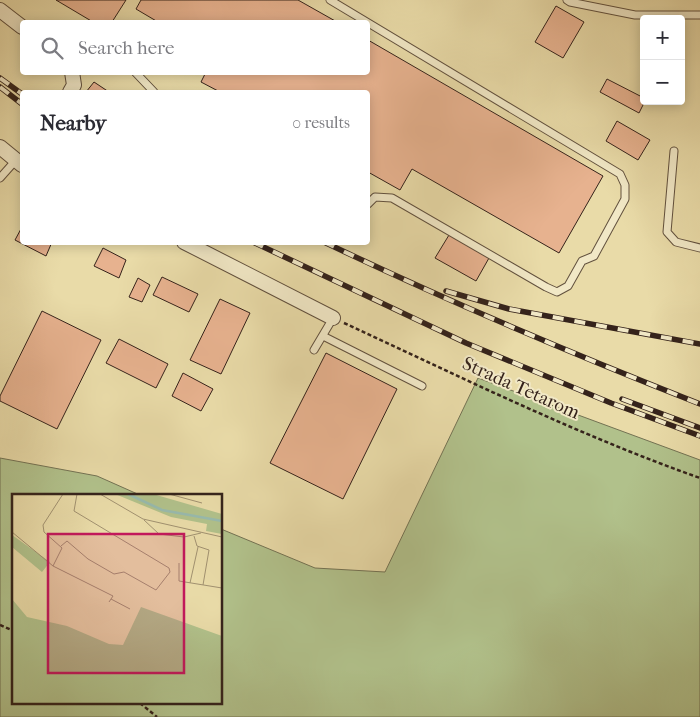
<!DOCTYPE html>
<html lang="en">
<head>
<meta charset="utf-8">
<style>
  body { margin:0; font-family:"IM FELL French Canon",serif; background:#f7f7f7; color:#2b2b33 }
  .controls { position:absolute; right:15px; top:15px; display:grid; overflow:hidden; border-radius:5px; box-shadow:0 2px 12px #0003 }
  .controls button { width:45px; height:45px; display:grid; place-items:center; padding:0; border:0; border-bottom:1px solid #e1e1e2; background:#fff; color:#2b2b33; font:25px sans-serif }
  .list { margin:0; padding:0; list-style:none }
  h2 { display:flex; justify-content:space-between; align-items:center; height:65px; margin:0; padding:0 20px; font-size:21px }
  h2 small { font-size:16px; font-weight:400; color:#7c7c81 }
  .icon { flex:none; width:28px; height:28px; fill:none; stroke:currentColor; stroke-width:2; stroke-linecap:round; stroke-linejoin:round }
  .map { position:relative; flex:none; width:700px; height:717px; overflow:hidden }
  .search { position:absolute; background:#fff; box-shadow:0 2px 12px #0003; left:20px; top:20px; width:350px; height:55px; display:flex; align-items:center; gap:12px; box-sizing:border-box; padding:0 18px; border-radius:5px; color:#7c7c81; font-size:19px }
  .panel { position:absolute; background:#fff; box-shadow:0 2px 12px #0003; left:20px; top:90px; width:350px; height:155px; border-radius:5px }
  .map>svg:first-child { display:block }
</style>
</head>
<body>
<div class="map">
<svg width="700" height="717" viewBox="0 0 700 717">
  <rect width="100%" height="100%" fill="#e9dba8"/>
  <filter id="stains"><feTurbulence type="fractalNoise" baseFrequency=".004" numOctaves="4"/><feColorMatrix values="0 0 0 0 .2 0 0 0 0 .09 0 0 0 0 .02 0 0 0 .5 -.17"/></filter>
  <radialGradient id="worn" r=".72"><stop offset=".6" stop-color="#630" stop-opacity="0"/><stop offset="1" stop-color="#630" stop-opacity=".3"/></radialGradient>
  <!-- green -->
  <path fill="#b1c18b" stroke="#737253" d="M478,378L700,460V717H0V458L97,476L142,496H14V703H221V529L315,568L385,572Z"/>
  <!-- building -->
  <path fill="#e7b28f" stroke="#35231b" d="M56,0H126L112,22H93Z
    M141,0H298L337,22H158L136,9Z
    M556,6L584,22L563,58L535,42Z
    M368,40L603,176L559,253L412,169L400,190L368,172V92H220L201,82L206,72H368Z
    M607,79L644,98V101H645L639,113L600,92Z
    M94,82L109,92H86Z
    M617,121L650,140L638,160L606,141Z
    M22,227V242H52L46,256L15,240Z
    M449,235L489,258L476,281L435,258Z
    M103,248L126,260L119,278L94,266Z
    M162,277L198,294L189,312L153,295Z
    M138,278L150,285L142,302L129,297Z
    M220,299L250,313L221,374L190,360Z
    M42,311L101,340L57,429L0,401V396Z
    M119,339L168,364L156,388L106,363Z
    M326,353L397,389L343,499L270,463Z
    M183,373L213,389L201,411L172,396Z"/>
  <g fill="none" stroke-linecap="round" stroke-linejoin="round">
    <!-- lane casing -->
    <g stroke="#62513e" stroke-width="9">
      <path id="lane" d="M330,0L620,174L625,185V199L594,256L582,261L568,286L557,292L546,287L392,198L375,197L368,204
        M567,0L570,2L635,15H700
        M135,72L154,92
        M674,151L667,232L676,242L700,248
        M0,178L16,160
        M323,336L422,386
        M314,350L333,318"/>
    </g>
    <!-- street casing -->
    <g stroke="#62513e" stroke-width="16">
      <path id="street" d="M0,10L22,27
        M70,92L74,85L72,72
        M0,147L22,165
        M184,242L333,318"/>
    </g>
    <!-- path -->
    <path stroke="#35231b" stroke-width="2.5" stroke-dasharray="4 2.5" stroke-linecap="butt" d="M344,323C461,377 578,435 700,478
      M0,625L14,631
      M140,703L157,717"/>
    <!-- lane -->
    <use href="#lane" stroke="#f1e8c6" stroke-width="7"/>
    <!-- street -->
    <use href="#street" stroke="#f1e8c6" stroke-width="14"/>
    <!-- rail casing -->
    <g stroke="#35231b" stroke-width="5.5">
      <path id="rail" d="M0,78L22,94
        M0,87L22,104
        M253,242L466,343L611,403L700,436
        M324,242C447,301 573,354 700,404
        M446,291L509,309L700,344
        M622,399L700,428"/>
    </g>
    <!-- rail -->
    <use href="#rail" stroke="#f1e8c6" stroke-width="4" stroke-dasharray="11" stroke-linecap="butt"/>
  </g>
  <g text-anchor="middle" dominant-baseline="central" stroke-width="4" stroke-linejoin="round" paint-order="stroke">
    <!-- street labels -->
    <g font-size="19" fill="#35231b" stroke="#f1e8c6">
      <text transform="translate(521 388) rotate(24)">Strada Tetarom</text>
    </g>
  </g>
  <!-- overview -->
  <g transform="translate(12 494)">
    <rect width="210" height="210" fill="#e9dba8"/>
    <path d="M103,0H141L210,20V40L194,37L195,30L159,23ZM0,41L38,68L30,78L0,53ZM0,105L15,123L55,132L97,150L111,151L129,113L210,142V210H0Z" fill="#b1c18b"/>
    <path fill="none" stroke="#98baad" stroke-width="2.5" d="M116,0L150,16L210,27"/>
    <path fill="none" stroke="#a19170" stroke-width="1" d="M88,0L131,25L210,43M157,0L190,9M132,26L147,40L172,43L189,39M0,38L41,72L101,102L97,108M182,42L185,52L197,56L191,91M49,52L55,47L76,65L102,80L112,78L144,96L158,78L157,74L62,17L65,0M167,69V87L210,94M41,72L50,54L32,38L31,31L51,0M178,89L186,53M99,105L118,115"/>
    <path fill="#c2185b" fill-opacity="0.15" stroke="#c2185b" stroke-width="2.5" d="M36,40H172V179H36Z"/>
    <rect width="210" height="210" fill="none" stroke="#35231b" stroke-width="2.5"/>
  </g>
  <rect width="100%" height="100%" filter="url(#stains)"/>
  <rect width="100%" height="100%" fill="url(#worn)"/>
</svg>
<div class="controls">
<button>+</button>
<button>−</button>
</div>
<div class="search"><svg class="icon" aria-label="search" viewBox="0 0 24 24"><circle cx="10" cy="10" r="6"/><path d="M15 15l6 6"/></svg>Search here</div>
<section class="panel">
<h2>Nearby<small>0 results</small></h2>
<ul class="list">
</ul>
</section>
</div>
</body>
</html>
